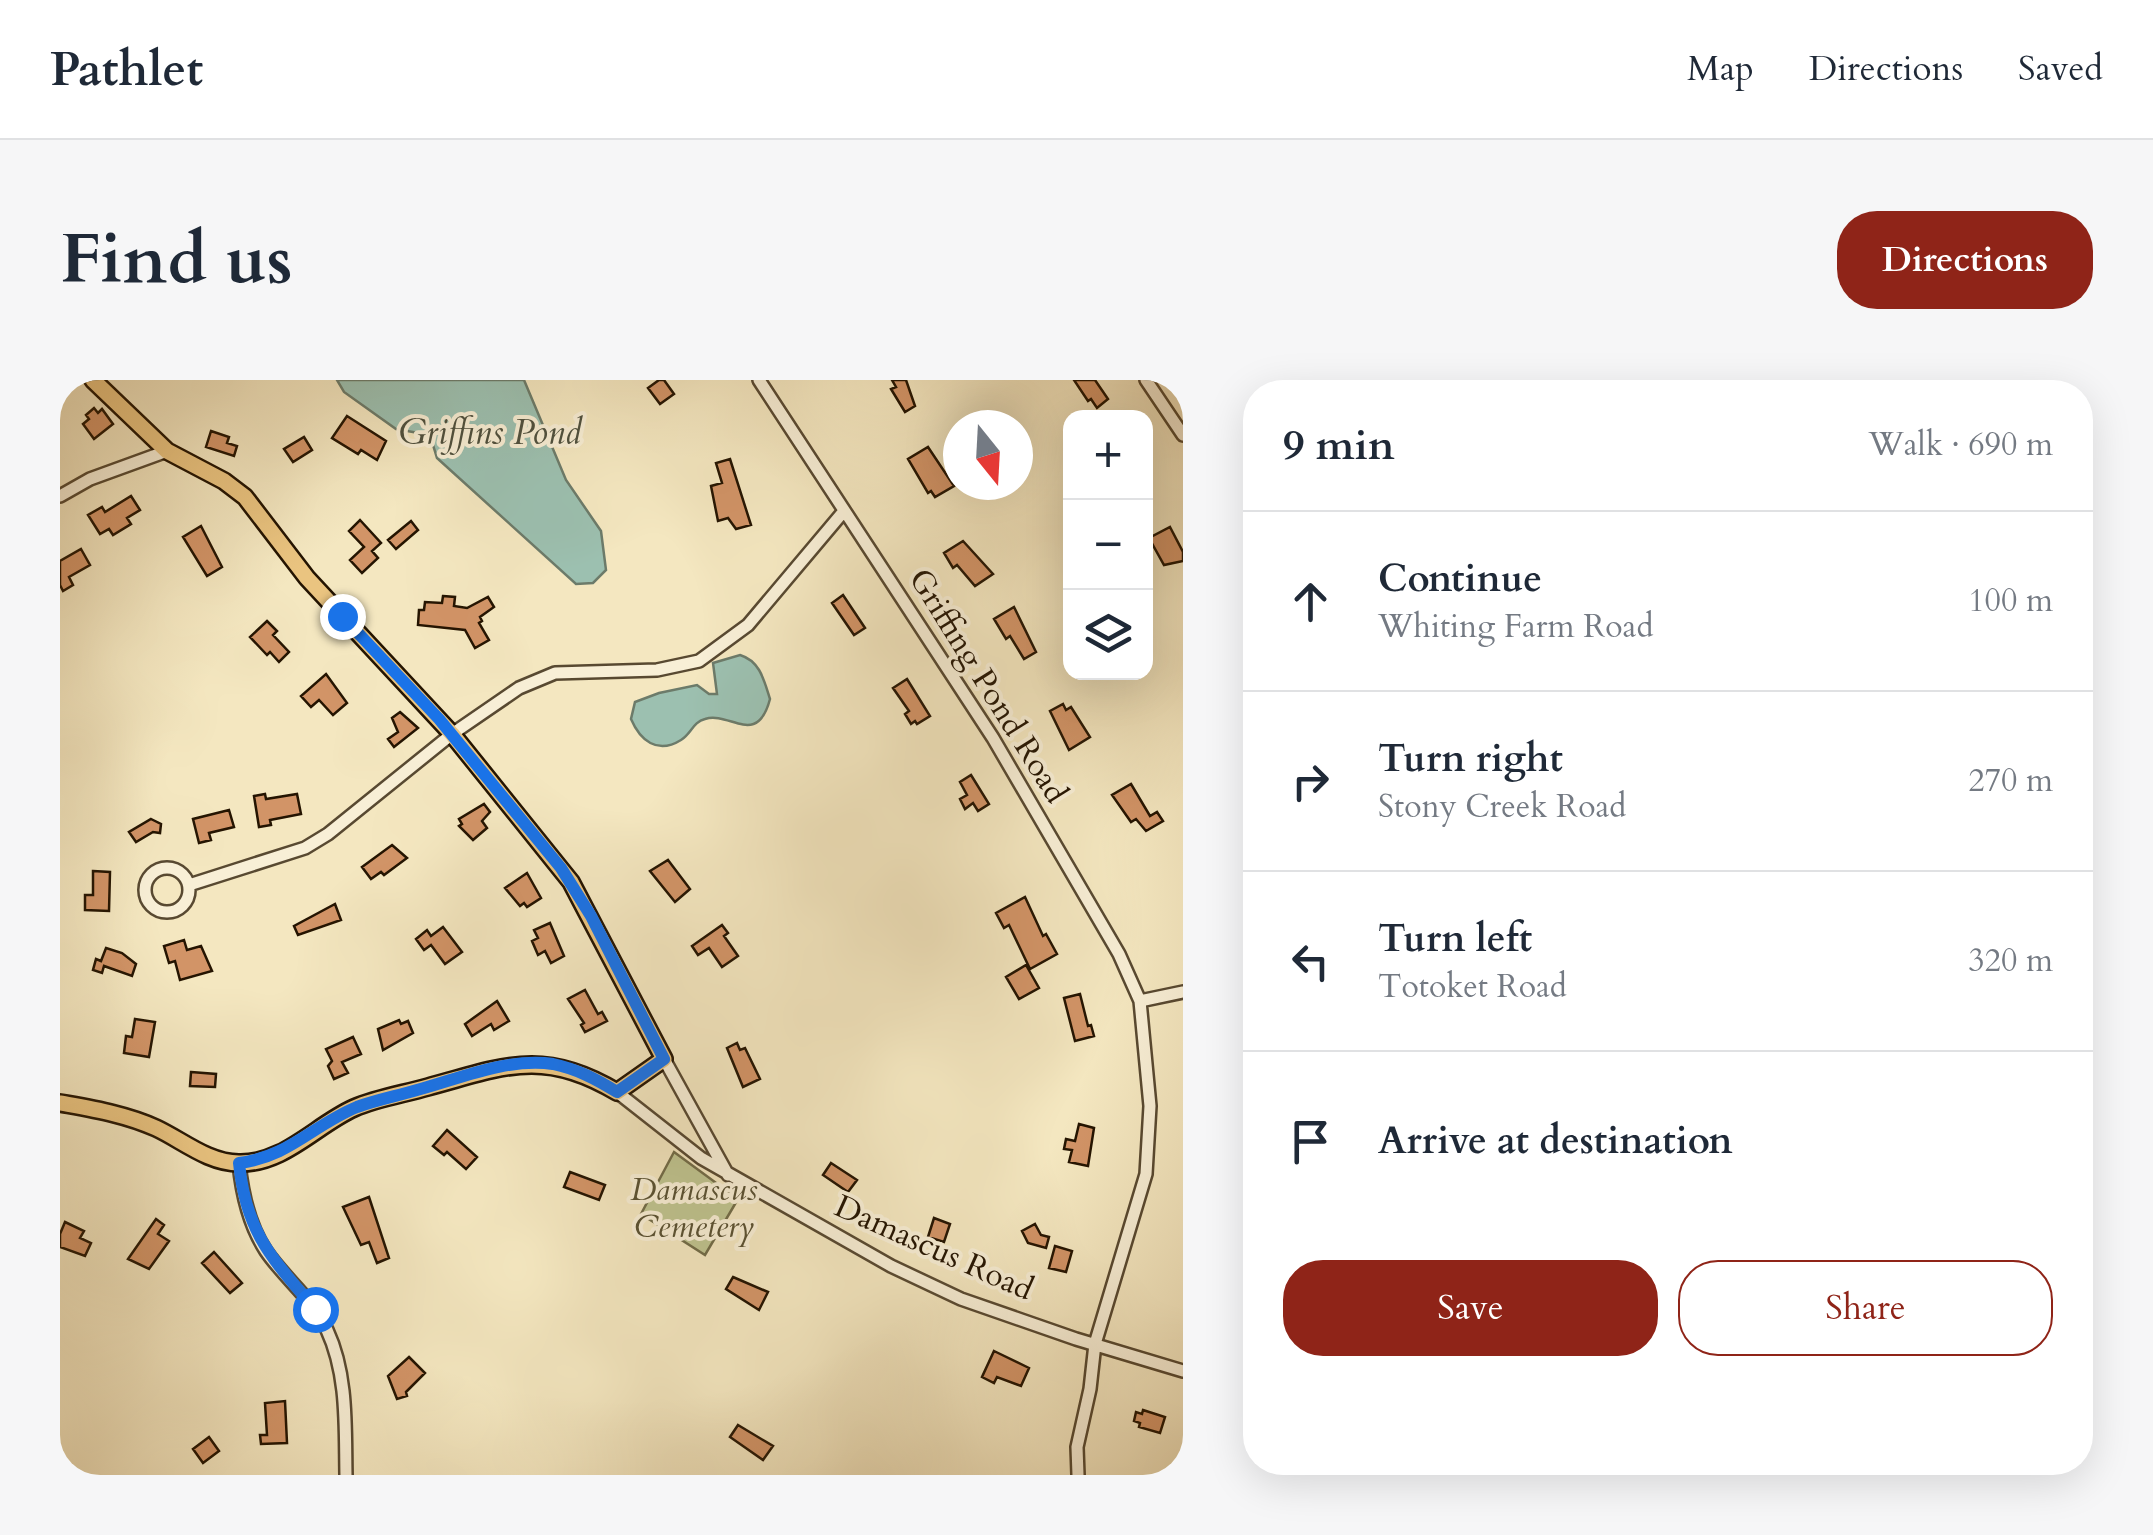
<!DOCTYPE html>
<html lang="en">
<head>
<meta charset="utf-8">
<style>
  body { margin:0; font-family:Cardo,serif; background:#f6f6f7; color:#1f2937 }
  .controls { position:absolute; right:30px; top:30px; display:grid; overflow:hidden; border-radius:20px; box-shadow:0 10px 40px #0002 }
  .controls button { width:90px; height:90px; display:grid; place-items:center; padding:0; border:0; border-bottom:2px solid #e0e1e3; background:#fff; color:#1f2937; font:50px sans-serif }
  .compass { position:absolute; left:883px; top:30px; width:90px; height:90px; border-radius:50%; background:#fff; box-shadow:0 10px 40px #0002; rotate:162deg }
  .stop { position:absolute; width:30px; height:30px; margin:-22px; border:8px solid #1a73e8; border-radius:50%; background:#fff }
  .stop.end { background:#1a73e8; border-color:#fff; box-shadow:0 2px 10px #0008 }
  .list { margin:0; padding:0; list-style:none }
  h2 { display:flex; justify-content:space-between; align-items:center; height:130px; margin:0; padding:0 40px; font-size:42px }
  h2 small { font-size:32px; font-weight:400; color:#747a83 }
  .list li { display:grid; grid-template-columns:65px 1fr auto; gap:30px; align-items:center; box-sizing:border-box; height:180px; padding:0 40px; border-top:2px solid #e0e1e3 }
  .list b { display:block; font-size:38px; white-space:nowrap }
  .list p { margin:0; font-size:32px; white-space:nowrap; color:#747a83 }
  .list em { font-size:32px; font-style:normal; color:#747a83 }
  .actions { display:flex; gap:20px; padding:30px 40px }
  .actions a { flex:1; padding:22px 0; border:2px solid #8f2418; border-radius:40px; text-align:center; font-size:35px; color:#8f2418 }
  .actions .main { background:#8f2418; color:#fff }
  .icon { flex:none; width:55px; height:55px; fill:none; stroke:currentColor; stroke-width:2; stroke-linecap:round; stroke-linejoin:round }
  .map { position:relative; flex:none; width:1123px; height:1095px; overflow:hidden; border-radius:40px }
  header { display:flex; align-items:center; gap:60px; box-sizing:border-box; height:140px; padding:0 50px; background:#fff; border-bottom:2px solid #e0e1e3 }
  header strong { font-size:48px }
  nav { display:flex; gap:55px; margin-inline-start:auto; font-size:35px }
  .intro { display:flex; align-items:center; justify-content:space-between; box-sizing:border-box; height:240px; padding:0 60px }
  h1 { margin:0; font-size:70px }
  .button { padding:25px 45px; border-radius:40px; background:#8f2418; color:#fff; font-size:35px; font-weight:700 }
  main { display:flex; gap:60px; padding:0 60px }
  aside { flex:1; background:#fff; border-radius:40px; box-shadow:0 10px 40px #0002 }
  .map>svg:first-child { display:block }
</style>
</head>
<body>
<header>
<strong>Pathlet</strong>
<nav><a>Map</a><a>Directions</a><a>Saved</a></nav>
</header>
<div class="intro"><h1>Find us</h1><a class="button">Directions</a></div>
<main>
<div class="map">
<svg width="1123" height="1095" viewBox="0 0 1123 1095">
  <rect width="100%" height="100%" fill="#f4e7c0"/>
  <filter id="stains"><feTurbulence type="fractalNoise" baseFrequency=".002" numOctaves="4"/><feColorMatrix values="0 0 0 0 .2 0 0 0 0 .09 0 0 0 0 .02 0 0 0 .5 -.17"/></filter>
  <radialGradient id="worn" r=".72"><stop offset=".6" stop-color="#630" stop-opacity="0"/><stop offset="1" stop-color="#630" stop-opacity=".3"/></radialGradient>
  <!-- green -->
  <path fill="#bfc490" stroke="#726c48" stroke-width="2.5" d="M614,772L678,819L645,875L581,834Z"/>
  <!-- water -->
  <path fill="#9cc0b0" stroke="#6c7b6a" stroke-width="2.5" d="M277,0H464L506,100L541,151L546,190L533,203L516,204L377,78L370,55L336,49L284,12Z
    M680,275C700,281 704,300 710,319C697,368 670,331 645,339C633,342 631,354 621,360C597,375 580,360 571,339L575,322L599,313L637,305L649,314H657L653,283Z"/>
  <!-- building -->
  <path fill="#d29467" stroke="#241401" stroke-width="2.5" d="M599,0H604L614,14L600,24L588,8Z
    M832,0H846L855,26L845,32L831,9L836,7Z
    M1014,0H1035L1048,19L1037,28L1031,19L1028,21Z
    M34,28L38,33L42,29L53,44L34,59L23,44L29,39L26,35Z
    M287,36L326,61L317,80L301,70L298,74L272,58Z
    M151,51L169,57L167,63L177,66L174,76L146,67Z
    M244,57L252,70L233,82L224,69Z
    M868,67L894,106L875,117L871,111L868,113L848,79Z
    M670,79L691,145L676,149L668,138L658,141L651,106L662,103L656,83Z
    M71,116L80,130L67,138L71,144L53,155L49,149L40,154L28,135L42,127L45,132Z
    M300,140L321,163L312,171L318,178L302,193L290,180L304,167L289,151Z
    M351,141L358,150L336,169L328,160Z
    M141,146L162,187L147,196L123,157Z
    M1110,147L1123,172V181L1104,185L1089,158Z
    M903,161L933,194L915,206L897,185L893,188L884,173Z
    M21,169L30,185L9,197L13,205L3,211L0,205V181Z
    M783,215L805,248L794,255L772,223Z
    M383,216L395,217L394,226L407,228L428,217L434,227L420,237L422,241L419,243L429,260L415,268L405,250L358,245L359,230H364L365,222L382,223Z
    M954,227L976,272L964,279L950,256L946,259L934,239Z
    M207,241L217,251L213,255L229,272L219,282L210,272L207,275L190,257Z
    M266,294L287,323L273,335L259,320L251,327L241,316Z
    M847,299L870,336L857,344L855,341L851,344L845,334L849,331L833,308Z
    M1003,324L1006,330L1011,327L1030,357L1009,370L990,331Z
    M340,332L358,348L334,367L328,359L338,352L332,338Z
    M911,395L929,424L918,431L913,423L905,429L900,419L907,415L900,402Z
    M1071,404L1090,436L1097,432L1103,441L1086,451L1076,439L1071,442L1052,415Z
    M205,414L206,419L237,414L241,434L210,440L211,445L199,447L194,416Z
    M424,424L430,432L422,441L427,448L413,460L399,446L402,444L399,439Z
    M169,430L174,447L149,453L151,460L139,463L133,439Z
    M91,439L101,444L100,453L93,452L76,462L69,452Z
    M332,465L347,478L324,495L321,492L311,499L302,487Z
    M608,480L630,509L615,522L590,491Z
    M33,491L50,492L49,531L25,530V515H33Z
    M467,493L481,518L467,527L464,523L460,526L445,508Z
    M965,517L983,556L986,554L997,574L970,589L949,545L944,548L936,533Z
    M275,524L281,540L238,555L234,546Z
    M490,543L504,576L491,583L485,571L478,575L472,561L478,558L474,550Z
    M662,545L668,553L664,556L678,576L662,587L649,568L638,575L632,566Z
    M383,547L402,572L385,584L371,565L364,570L356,559L367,550L371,556Z
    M124,560L127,570L141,566L152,591L120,600L115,581L109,583L104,566Z
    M46,568L62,573L76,584L72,596L44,586L42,593L33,590L36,579L41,581Z
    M966,585L979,608L959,619L946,597Z
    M525,610L538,634L542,632L547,641L525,652L521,645L524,643L508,619Z
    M1020,614L1028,646L1031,645L1034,656L1015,661L1004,618Z
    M437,621L449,641L434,650L431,644L412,656L405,644Z
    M75,639L95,642L89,677L64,673L66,656L72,657Z
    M339,640L341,644L348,641L353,653L323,670L318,649Z
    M293,657L301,674L282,682L288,693L274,699L268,686L272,681L266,669Z
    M677,663L680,670L685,668L700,699L683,707L667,668Z
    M131,692L156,694L155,707L130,706Z
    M1019,744L1034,748L1028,786L1009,782L1012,770L1004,769L1006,759L1015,761Z
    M387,750L417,777L406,789L387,772L384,775L373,766Z
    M771,783L797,800L788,812L763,795Z
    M510,792L545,805L539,820L504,807Z
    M309,817L329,878L317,883L309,862L301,865L283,827Z
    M874,838L890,844L884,862L868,857Z
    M96,839L104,845L98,854L109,861L89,889L68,879Z
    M5,842L24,851L20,858L31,863L25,876L0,867V854Z
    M975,844L981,855L989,857L986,868L968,863L962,851Z
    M995,866L1012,871L1006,892L989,888Z
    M154,872L182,903L170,913L142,883Z
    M673,897L708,912L699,930L666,909Z
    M934,971L969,988L961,1006L937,997L934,1003L922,997Z
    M349,977L365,993L346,1012L347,1016L337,1019L328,996Z
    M225,1021L227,1063L201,1064L200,1055H207L205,1023Z
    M1083,1030L1105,1037L1100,1053L1079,1047L1080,1043L1074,1041L1076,1032L1082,1034Z
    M678,1045L713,1066L703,1080L670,1057Z
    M149,1057L159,1071L143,1083L133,1069Z"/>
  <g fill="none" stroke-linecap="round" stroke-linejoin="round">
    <!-- minor casing -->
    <g stroke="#584931" stroke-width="16">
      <path id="minor" d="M699,0L933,358L1059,574L1080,621L1090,726L1086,794L1035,964L1030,1009L1017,1067L1018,1095
        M1086,0L1123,55
        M0,116L30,99L107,71
        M85 510a22 22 0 1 1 44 0a22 22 0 1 1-44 0Z
        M129,505L245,468L268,454L392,354L459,308L495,293L597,290L639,281L688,245L784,131
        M1080,621L1123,612
        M604,679L668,795
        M557,712L641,778L831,886L901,919L1016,959L1123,991
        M179,783C182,814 189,845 206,871C225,899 253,919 267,950C288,995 285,1047 286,1095"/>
    </g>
    <!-- major casing -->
    <g stroke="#241401" stroke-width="20">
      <path id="major" d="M0,723C33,729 65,734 96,748C122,760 148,783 179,783C224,784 256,745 294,728C317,718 344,714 368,707C444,686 484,668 557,712L604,679L511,502L392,354L247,198L185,117L164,101L107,71L33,0"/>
    </g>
    <!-- minor -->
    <use href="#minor" stroke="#f8efd6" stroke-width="11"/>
    <!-- major -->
    <use href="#major" stroke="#eac480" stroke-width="15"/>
  </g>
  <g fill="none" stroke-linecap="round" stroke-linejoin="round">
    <!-- route -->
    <path stroke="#1a73e8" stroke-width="12" d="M255,929C212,878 186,853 179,783C229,777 253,745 297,727C316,720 337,716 357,710C398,699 449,677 493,684C517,689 536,699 557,712L604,679L531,536L501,488L379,339L282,236"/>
  </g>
  <g text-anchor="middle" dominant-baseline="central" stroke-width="8" stroke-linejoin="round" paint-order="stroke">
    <!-- street labels -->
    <g font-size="32" fill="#241401" stroke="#f8efd6">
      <text transform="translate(928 306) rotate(58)">Griffing Pond Road</text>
      <text transform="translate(874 868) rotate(24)">Damascus Road</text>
    </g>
    <!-- park labels -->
    <g font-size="32" font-style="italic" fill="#5a5233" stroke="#f8efd6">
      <text x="634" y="810">Damascus<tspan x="634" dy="37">Cemetery</tspan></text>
    </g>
    <!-- water labels -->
    <g font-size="35" font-style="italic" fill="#4e503e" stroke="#f8efd6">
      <text x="430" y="53">Griffins Pond</text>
    </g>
  </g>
  <rect width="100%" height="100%" filter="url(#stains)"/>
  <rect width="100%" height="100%" fill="url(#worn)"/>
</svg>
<div class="controls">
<button>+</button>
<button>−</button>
<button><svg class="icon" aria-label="layers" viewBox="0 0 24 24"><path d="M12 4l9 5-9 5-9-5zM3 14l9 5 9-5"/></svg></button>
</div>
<svg class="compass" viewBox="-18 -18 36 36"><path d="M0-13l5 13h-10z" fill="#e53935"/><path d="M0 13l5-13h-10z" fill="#747a83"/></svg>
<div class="stop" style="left:255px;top:929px"></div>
<div class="stop end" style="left:282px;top:236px"></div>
</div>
<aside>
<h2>9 min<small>Walk · 690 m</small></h2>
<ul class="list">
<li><svg class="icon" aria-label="ahead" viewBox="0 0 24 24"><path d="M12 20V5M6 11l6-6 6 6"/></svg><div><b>Continue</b><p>Whiting Farm Road</p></div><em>100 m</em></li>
<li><svg class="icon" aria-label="right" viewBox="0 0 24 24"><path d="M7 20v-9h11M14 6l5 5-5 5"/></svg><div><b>Turn right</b><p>Stony Creek Road</p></div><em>270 m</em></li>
<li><svg class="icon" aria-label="left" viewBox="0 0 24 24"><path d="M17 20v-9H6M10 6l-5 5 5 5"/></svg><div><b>Turn left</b><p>Totoket Road</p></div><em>320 m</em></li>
<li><svg class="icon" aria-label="arrive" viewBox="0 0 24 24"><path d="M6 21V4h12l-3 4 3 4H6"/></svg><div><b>Arrive at destination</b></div></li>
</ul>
<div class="actions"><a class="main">Save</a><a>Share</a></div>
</aside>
</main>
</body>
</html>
